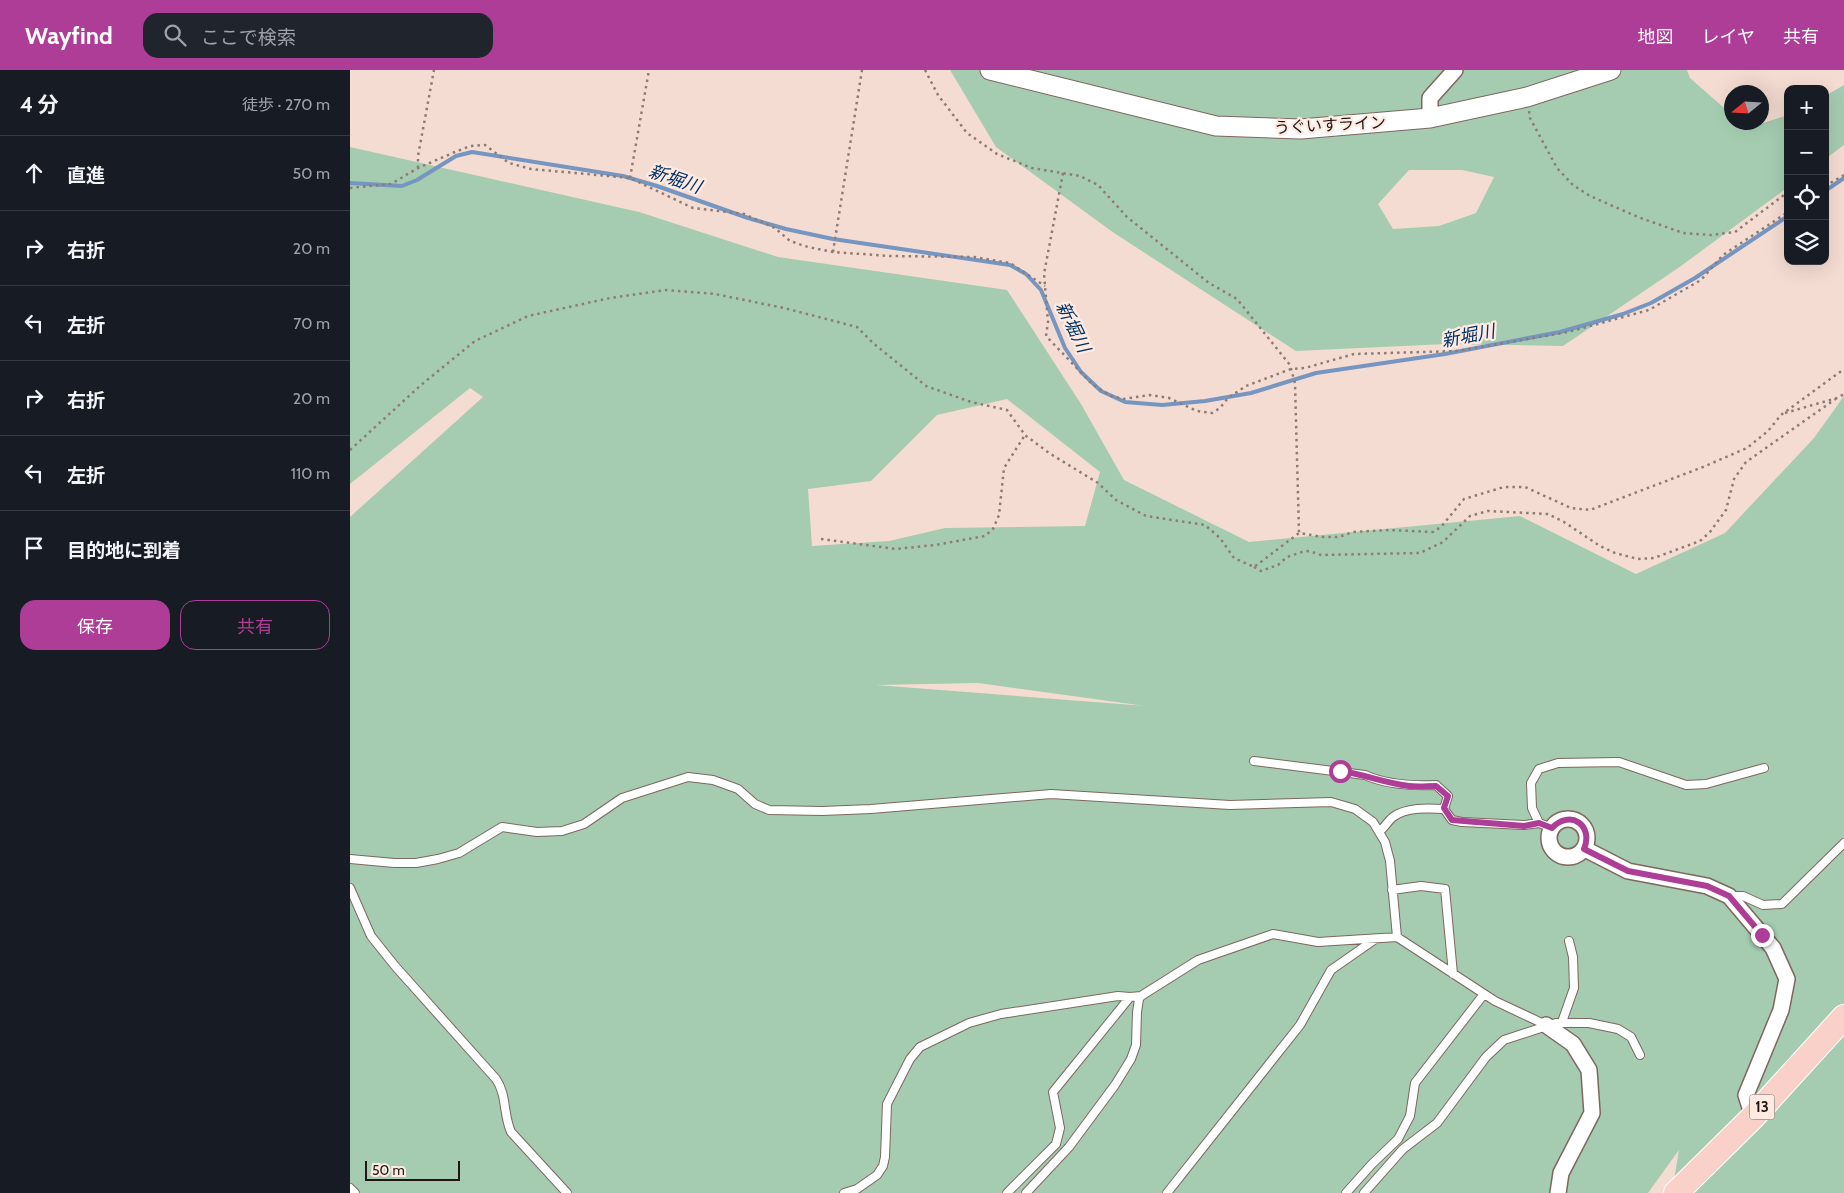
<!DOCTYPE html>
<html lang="ja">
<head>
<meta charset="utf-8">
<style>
  body { margin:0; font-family:Cabin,"Noto Sans JP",sans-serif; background:#20242c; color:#f1f3f6 }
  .controls { position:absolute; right:15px; top:15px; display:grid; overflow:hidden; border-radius:10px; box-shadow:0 5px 20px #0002 }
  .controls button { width:45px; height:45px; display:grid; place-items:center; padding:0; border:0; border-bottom:1px solid #363941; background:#171b24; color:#f1f3f6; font:25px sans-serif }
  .compass { position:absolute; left:1374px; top:15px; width:45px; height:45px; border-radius:50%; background:#171b24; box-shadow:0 5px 20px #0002; rotate:252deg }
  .scale { position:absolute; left:15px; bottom:12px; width:95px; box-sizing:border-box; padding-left:5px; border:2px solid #201714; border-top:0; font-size:14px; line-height:18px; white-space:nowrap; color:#201714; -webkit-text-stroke:4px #ffeae2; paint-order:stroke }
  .stop { position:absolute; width:15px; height:15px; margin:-11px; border:4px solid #ae3d98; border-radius:50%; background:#fff }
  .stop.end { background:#ae3d98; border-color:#fff; box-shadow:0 1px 5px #0008 }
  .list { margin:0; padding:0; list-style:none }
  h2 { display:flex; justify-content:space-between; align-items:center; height:65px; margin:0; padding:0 20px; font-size:21px }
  h2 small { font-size:16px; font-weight:400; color:#9ea1a6 }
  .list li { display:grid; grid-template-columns:32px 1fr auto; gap:15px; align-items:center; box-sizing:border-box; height:75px; padding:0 20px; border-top:1px solid #363941 }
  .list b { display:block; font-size:19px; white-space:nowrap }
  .list em { font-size:16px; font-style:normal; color:#9ea1a6 }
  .actions { display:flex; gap:10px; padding:15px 20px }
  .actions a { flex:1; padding:11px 0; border:1px solid #ae3d98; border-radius:15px; text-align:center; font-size:18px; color:#ae3d98 }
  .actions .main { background:#ae3d98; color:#fff }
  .icon { flex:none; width:28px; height:28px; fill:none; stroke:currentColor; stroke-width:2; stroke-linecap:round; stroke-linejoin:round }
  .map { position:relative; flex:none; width:1494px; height:1123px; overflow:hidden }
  header { display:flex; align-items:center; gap:30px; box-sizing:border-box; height:70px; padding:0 25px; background:#ae3d98; color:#fff }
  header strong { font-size:24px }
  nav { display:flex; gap:28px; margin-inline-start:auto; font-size:18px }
  .search { width:350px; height:45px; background:#20242c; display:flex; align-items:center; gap:12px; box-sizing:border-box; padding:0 18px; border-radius:15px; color:#9ea1a6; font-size:19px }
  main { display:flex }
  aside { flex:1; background:#171b24 }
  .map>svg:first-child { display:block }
</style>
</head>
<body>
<header>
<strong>Wayfind</strong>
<div class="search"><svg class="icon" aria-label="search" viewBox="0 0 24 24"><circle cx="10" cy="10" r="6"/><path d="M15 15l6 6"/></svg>ここで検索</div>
<nav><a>地図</a><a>レイヤ</a><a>共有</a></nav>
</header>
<main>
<aside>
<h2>4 分<small>徒歩 · 270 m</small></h2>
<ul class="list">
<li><svg class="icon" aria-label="ahead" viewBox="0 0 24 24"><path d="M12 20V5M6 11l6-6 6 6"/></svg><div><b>直進</b></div><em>50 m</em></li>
<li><svg class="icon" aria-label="right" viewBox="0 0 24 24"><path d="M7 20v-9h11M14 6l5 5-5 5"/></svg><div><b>右折</b></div><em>20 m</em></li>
<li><svg class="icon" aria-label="left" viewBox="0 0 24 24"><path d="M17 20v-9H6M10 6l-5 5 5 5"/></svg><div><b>左折</b></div><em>70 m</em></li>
<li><svg class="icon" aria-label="right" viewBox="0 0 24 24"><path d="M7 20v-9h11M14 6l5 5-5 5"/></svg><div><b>右折</b></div><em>20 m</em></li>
<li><svg class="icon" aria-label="left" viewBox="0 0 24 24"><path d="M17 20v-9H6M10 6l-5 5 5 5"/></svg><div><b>左折</b></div><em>110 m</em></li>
<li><svg class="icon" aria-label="arrive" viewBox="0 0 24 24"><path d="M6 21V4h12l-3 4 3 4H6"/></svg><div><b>目的地に到着</b></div></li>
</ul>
<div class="actions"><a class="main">保存</a><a>共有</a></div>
</aside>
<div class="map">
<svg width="1494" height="1123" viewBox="0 0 1494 1123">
  <rect width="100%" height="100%" fill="#f5dcd2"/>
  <!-- green -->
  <path fill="#a5ccb0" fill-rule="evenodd" d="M600,0H1337L1340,8L1381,44L1382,52L1392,53L1398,58L1438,45V117L1331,196L1213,276L1096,274L946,281L764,163L646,77ZM1059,100H1112L1144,107L1126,143L1089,156L1043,159L1028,134Z
    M1494,15V75L1475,89V26Z
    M0,77L289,142L428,187L657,220L731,334L774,410L899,472L1170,446L1286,504L1375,463L1464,368L1494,326V1123H1319L1323,1116L1329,1080L1298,1123H0V447L133,327L120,318L0,414ZM657,329L750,402L735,456L595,458L539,471L462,476L458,419L521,411L587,345ZM628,613L795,636H796L526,615Z"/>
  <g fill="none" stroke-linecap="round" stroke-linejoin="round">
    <!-- stream -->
    <path stroke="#7596c1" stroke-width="4" d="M0,113L52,116L67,110L106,86L122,82L273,106L307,116L398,148L436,159L483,169L660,195L676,204L691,220L715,278L731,302L751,321L775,332L812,335L855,331L901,323L966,303L1095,284L1210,262L1273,244L1301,233L1345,208L1438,146
      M1475,121L1494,108"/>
    <!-- service casing -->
    <g stroke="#7d675f" stroke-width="10">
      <path id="service" d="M904,691L1015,705C1037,715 1062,716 1086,715L1098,726L1094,739
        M1202,758L1189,753L1182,738L1181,713L1189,699L1208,693L1269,692L1336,715L1356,714L1414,698
        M1029,762C1034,758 1038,751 1043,747C1056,737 1078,738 1094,739L1102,750L1112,752L1174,755L1189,753
        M0,789L44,793H66L88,789L109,783L152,757L187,762L212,761L234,754L272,728L338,707L363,710L388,719L405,734L419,740L472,741L521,739L701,724L880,735L981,732L1005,739L1023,752L1035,772L1040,791L1047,867
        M0,818L21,866L45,896L146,1009C157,1025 153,1044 161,1062L217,1123
        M1042,820L1071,816L1095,819L1103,904
        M1380,826H1393L1413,835L1432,834L1494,773
        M1212,952L1224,918L1223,887L1219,871
        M0,1118L5,1123
        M494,1123L507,1119L527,1105L533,1096L535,1087L537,1034L560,989L570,977L619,953L651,944L768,926L780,927
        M657,1123L706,1074L710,1058L703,1022L780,927L791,926L848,890L923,864L968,872L1047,867L1145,931L1196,955
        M676,1123L719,1077L765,1015L781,989L786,975L787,942L789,929L791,926
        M817,1123L950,955L981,900L1024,870
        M996,1123L1022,1094L1048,1069L1060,1046L1065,1013L1134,924
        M1014,1123L1053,1079L1087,1053L1136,987L1154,970L1206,953H1239L1268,959L1281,967L1290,985"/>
    </g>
    <!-- minor casing -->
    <g stroke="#7d675f" stroke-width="18">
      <path id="minor" d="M1080,48V28L1105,0
        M1199 768a19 19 0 1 1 38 0a19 19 0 1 1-38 0Z
        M1235,779L1278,801L1357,816L1379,826L1423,878L1437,909L1431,940L1396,1025L1403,1047
        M1196,955L1223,974L1239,1000L1242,1043L1211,1103L1208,1123"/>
    </g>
    <!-- tertiary casing -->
    <g stroke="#7d675f" stroke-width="21">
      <path id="tertiary" d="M640,0L866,56L951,59L1080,48L1177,27L1261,0"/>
    </g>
    <!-- primary casing -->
    <g stroke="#fff" stroke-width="26">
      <path id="primary" d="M1326,1123L1403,1047L1494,947"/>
    </g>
    <!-- path -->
    <path stroke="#8d7c75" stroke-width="2.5" stroke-dasharray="2.5 4" stroke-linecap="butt" d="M575,0L588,25L617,63L647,84L682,98L730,106L748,115L777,147L859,213L887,229L940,295L945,313L949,463
      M1179,41L1180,48L1207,98L1223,115L1240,126L1288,147L1333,163L1361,165L1385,162L1438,122
      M68,98V86L84,0
      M713,103L694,204L698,252L696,266L742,314L761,326L773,329L800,325L819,328L847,341L862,343L870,338L878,328L896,316L941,299L955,298L1004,284L1108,281L1218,262L1299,240L1351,210L1373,185L1438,142
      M280,108L299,0
      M1475,116L1494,105
      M0,118L41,114L68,98L105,82L120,76L135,75L159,93L181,99L280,108L343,138L394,144L425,158L440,171L458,177L483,182L540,186L624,187L660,193L695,216
      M483,182L512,0
      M1435,343L1487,328L1494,324
      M0,380L71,315L125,271L178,246L260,228L316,220L365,224L434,238L507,257L523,273L576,316L621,332L657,340L675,365L699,383L748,413L766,430L796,446L855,455L870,468L884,488L904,497L949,463L973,467H989L1003,462L1039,460L1083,462L1091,457L1114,429L1154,417H1175L1221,438L1240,440L1353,397L1397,378L1418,361L1431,345L1494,299
      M471,469L546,479L585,475L635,466L643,459L649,445L654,398L675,365
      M904,497L911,501L928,495L937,487L952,482L959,481L971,485L1070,483L1093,472L1120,446L1138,441L1198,444L1214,452L1250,476L1265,483L1288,489L1304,488L1350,471L1360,462L1376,440L1384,409L1396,392L1487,328"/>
    <!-- service -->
    <use href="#service" stroke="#fff" stroke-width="8"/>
    <!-- minor -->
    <use href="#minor" stroke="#fff" stroke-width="15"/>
    <!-- tertiary -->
    <use href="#tertiary" stroke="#fff" stroke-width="19"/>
    <!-- primary -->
    <use href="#primary" stroke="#fad1c8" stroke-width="24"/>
  </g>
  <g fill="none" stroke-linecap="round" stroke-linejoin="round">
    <!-- route -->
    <path stroke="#ae3d98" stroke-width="6" d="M990,701C1013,704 1035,713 1059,716C1068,717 1077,716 1086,716L1098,726L1094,738L1102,750L1174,756L1189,753L1202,758C1220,739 1244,755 1234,779L1278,801L1357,816L1379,826L1412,865"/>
  </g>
  <g text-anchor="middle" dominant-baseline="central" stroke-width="4.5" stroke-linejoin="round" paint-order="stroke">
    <!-- shield labels -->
    <rect fill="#ffeae2" stroke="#635652" stroke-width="1" x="1399.5" y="1024.5" width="25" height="25" rx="4"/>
    <g font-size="15" font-weight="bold" fill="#201714">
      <text x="1412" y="1037">13</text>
    </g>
    <!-- street labels -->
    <g font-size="16" fill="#201714" stroke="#ffeae2">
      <text transform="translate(980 55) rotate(-3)">うぐいすライン</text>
    </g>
    <!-- water labels -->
    <g font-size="18" font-style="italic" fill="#013367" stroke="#ffeae2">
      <text transform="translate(325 109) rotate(19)">新堀川</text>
      <text transform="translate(723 257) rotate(64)">新堀川</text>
      <text transform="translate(1118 266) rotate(-11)">新堀川</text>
    </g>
  </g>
</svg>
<div class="controls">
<button>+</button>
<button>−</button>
<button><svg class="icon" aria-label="locate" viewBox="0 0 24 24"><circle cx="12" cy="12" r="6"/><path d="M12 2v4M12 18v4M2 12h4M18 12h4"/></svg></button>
<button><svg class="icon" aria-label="layers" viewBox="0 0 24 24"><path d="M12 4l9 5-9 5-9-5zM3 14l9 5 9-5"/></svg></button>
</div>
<svg class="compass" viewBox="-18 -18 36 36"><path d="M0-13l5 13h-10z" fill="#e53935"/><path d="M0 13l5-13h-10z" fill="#9ea1a6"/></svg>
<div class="scale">50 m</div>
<div class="stop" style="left:990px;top:701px"></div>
<div class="stop end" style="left:1412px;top:865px"></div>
</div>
</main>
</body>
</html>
